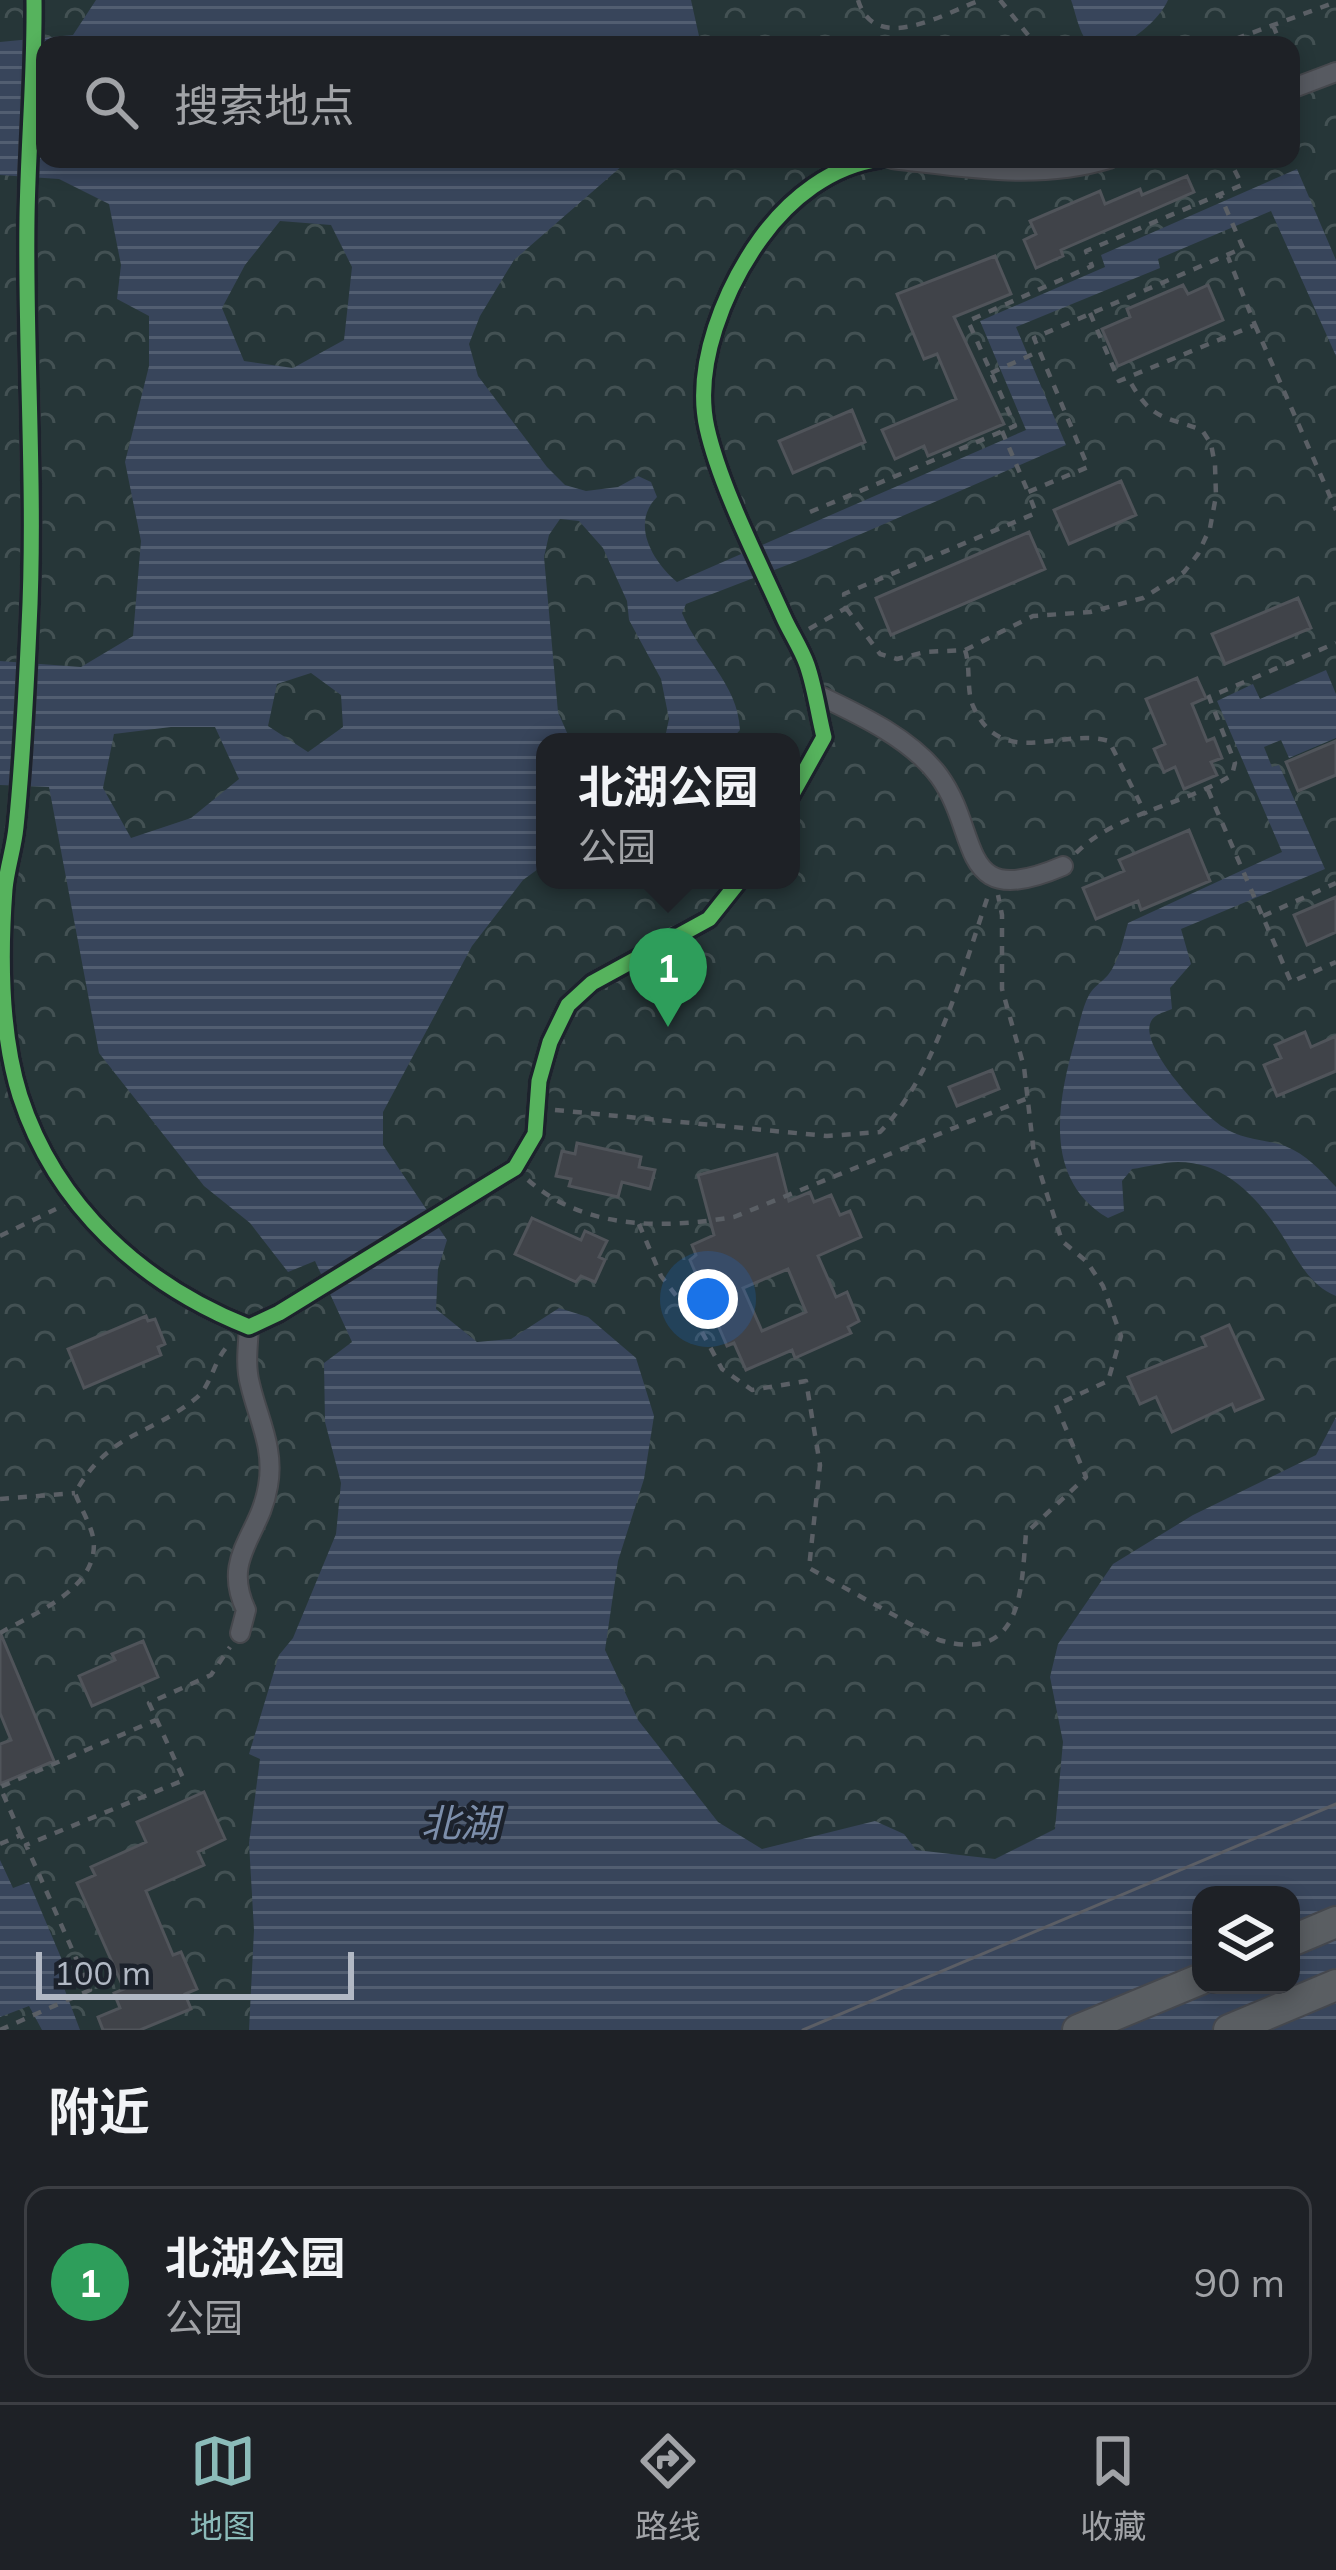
<!DOCTYPE html>
<html lang="zh">
<head>
<meta charset="utf-8">
<style>
  body { margin:0; font-family:Mulish,"Noto Sans SC",sans-serif; background:#2b2e32; color:#f1f3f6 }
  .controls { position:absolute; right:36px; bottom:36px; display:grid; overflow:hidden; border-radius:24px; box-shadow:0 6px 18px #0003 }
  .controls button { width:108px; height:108px; display:grid; place-items:center; padding:0; border:0; border-bottom:3px solid #3c3e43; background:#1e2126; color:#f1f3f6; font:60px sans-serif }
  .scale { position:absolute; left:36px; bottom:30px; width:318px; box-sizing:border-box; padding-left:12px; border:6px solid #b1b8c4; border-top:0; font-size:33px; line-height:42px; white-space:nowrap; color:#b1b8c4; -webkit-text-stroke:9px #1c222c; paint-order:stroke }
  .you { position:absolute; left:708px; top:1299px; width:42px; height:42px; margin:-30px; border:9px solid #fff; border-radius:50%; background:#1a73e8; box-shadow:0 0 0 18px #1a73e833 }
  .badge { display:grid; place-items:center; width:78px; height:78px; border-radius:50%; background:#8bbbb9; color:#fff; font-size:39px; font-weight:700 }
  .pin { position:absolute; translate:-50% -99px; filter:drop-shadow(0 3px 6px #0008) }
  .pin::after { content:''; position:absolute; top:63px; width:42px; height:36px; background:inherit; clip-path:polygon(0 0,100% 0,50% 100%) }
  .popup { position:absolute; left:536px; top:733px; width:264px; height:156px; box-sizing:border-box; display:grid; place-content:center; border-radius:24px; background:#1e2126; filter:drop-shadow(0 3px 9px #0005); font-size:39px; white-space:nowrap; color:#a1a3a7 }
  .popup b { font-size:45px; color:#f1f3f6 }
  .popup::after { content:''; position:absolute; left:50%; top:100%; margin-left:-24px; border:24px solid transparent; border-top-color:#1e2126 }
  .list { margin:0; padding:0; list-style:none }
  h2 { display:flex; justify-content:space-between; align-items:center; height:156px; margin:0; padding:0 48px; font-size:51px }
  h2 small { font-size:39px; font-weight:400; color:#a1a3a7 }
  .list li { display:grid; grid-template-columns:78px 1fr auto; gap:36px; align-items:center; box-sizing:border-box; height:192px; margin:0 24px 24px; padding:0 24px; border:3px solid #3c3e43; border-radius:24px }
  .list b { display:block; font-size:45px; white-space:nowrap }
  .list p { margin:0; font-size:39px; white-space:nowrap; color:#a1a3a7 }
  .list em { font-size:39px; font-style:normal; color:#a1a3a7 }
  .icon { flex:none; width:66px; height:66px; fill:none; stroke:currentColor; stroke-width:2; stroke-linecap:round; stroke-linejoin:round }
  .map { position:relative; flex:none; width:1336px; height:2030px; overflow:hidden }
  .search { position:absolute; background:#1e2126; box-shadow:0 6px 18px #0003; left:36px; right:36px; top:36px; height:132px; display:flex; align-items:center; gap:30px; box-sizing:border-box; padding:0 42px; border-radius:24px; color:#a1a3a7; font-size:45px }
  .sheet { height:372px; background:#1e2126 }
  nav { display:flex; justify-content:space-around; align-items:center; box-sizing:border-box; height:168px; border-top:3px solid #3c3e43; background:#1e2126; font-size:33px; color:#a1a3a7 }
  nav a { display:grid; justify-items:center; gap:6px }
  nav .on { color:#8bbbb9 }
  .map>svg:first-child { display:block }
</style>
</head>
<body>
<div class="map">
<svg width="1336" height="2030" viewBox="0 0 1336 2030">
  <defs>
    <pattern id="park-crowns" width="20" height="18" patternUnits="userSpaceOnUse" patternTransform="scale(3)"><rect width="20" height="18" fill="#263638"/><path d="M2 6a3 3 0 1 1 6 0M12 15a3 3 0 1 1 6 0" fill="none" stroke="#435153"/></pattern>
    <pattern id="water-rules" width="6" height="5" patternUnits="userSpaceOnUse" patternTransform="scale(3)"><rect width="6" height="5" fill="#38455b"/><path d="M0 2.5h6" fill="none" stroke="#525e71"/></pattern>
  </defs>
  <rect width="100%" height="100%" fill="#282c32"/>
  <!-- park -->
  <path fill="url(#park-crowns)" fill-rule="evenodd" d="M0,0H1336V2030H0ZM45,45H1291V159H45ZM545,742H791V880H545ZM1201,1895H1291V1985H1201Z"/>
  <!-- water -->
  <path fill="url(#water-rules)" fill-rule="evenodd" d="M96,0H691L701,45H45V159H630L514,260L480,316L469,344L478,376L547,467L565,485L586,491L618,487L638,476L651,482L657,497C630,524 653,562 677,582L1026,430L980,321L1105,267L1101,255L1297,169L1336,260V356L1271,211L1158,259L1160,268L1016,327L1066,445L808,557L686,604L682,613C699,655 738,683 740,730L729,742H664L669,719L661,679L629,620L627,601L603,548L579,521L560,519L549,535L544,557L558,712L571,742H545V864L523,880L472,946L383,1112V1145L447,1240L438,1269L436,1309L477,1342L511,1339L559,1308L588,1317L636,1358L654,1416L644,1479L618,1561L605,1650L638,1720L718,1822L762,1849L875,1821L904,1834L916,1850L995,1859L1055,1829L1063,1742L1050,1677L1058,1644L1113,1564L1193,1515L1316,1455L1336,1417V2030H249L254,1930L249,1843L260,1759L249,1754L279,1655L293,1638L336,1534L341,1483L325,1422L324,1363L352,1342L315,1261L288,1272L250,1223L204,1186L99,1053L49,787L0,785V661L81,667L133,636L141,541L125,462L149,366V316L117,299L121,265L109,204L59,179L0,175V42L73,35ZM280,221L331,225L352,267L344,340L293,368L244,361L222,308L245,265ZM311,673L341,695L343,727L308,752L268,726L277,684ZM171,727H215L239,779L191,818L131,838L103,788L114,734ZM1201,1895H1291V1985H1201Z
    M1071,0H1168C1158,24 1105,69 1084,37C1078,27 1075,11 1071,0Z
    M1326,670L1336,694V738L1289,758L1281,740L1264,747L1272,767L1279,765L1325,869L1181,929L1191,964L1170,988L1172,1009C1163,1013 1153,1014 1150,1024C1142,1049 1202,1114 1223,1127C1242,1140 1265,1139 1285,1146C1306,1154 1321,1171 1336,1187V1296C1315,1288 1303,1269 1291,1250C1267,1209 1232,1162 1178,1162C1163,1162 1147,1167 1132,1169L1122,1181L1124,1211L1108,1218C1043,1180 1057,1103 1075,1040C1079,1026 1082,1008 1089,995C1093,987 1102,982 1108,975C1119,961 1123,940 1128,923L1282,852L1217,701L1253,684L1260,699Z
    M0,1860L13,1888L29,1882L65,1967L58,1972L80,2030H42L29,2006L0,2017Z"/>
  <!-- building -->
  <path fill="#404349" stroke="#50545a" stroke-width="3" fill-rule="evenodd" d="M1187,176L1194,192L1061,250L1063,256L1036,268L1024,240L1036,234L1030,221L1100,191L1105,204L1140,189L1142,195Z
    M995,256L1011,294L954,317L1004,424L928,456L924,446L895,459L882,430L956,399L937,354L924,359L897,294Z
    M1183,285L1188,294L1208,285L1223,320L1118,366L1102,329L1130,317L1127,309Z
    M852,410L865,442L793,473L779,441Z
    M1121,481L1136,515L1069,544L1054,510Z
    M1029,532L1045,569L891,635L876,598Z
    M1298,598L1311,628L1225,664L1212,634Z
    M1197,678L1206,698L1192,704L1207,741L1214,738L1222,758L1211,762L1217,775L1184,789L1175,767L1164,772L1154,749L1165,744L1146,699Z
    M1336,741V775L1298,791L1286,762Z
    M1189,830L1210,881L1141,910L1138,901L1096,919L1083,888L1124,871L1119,860Z
    M1336,897V932L1307,945L1294,915Z
    M1305,1032L1311,1047L1336,1036V1071L1277,1096L1264,1065L1281,1058L1275,1045Z
    M992,1070L999,1089L957,1106L949,1087Z
    M577,1143L641,1157L639,1167L655,1170L650,1189L622,1182L618,1197L569,1186L571,1179L556,1176L562,1151L575,1154Z
    M777,1154L789,1201L810,1192L814,1202L831,1195L840,1215L850,1211L861,1237L818,1256L836,1297L847,1292L859,1321L848,1327L851,1333L795,1358L792,1350L746,1370L734,1343L727,1346L690,1260L696,1255L692,1245L714,1235L698,1175ZM788,1269L806,1312L762,1331L743,1288Z
    M532,1218L581,1240L585,1231L607,1241L599,1257L605,1260L595,1282L581,1276L576,1282L515,1254Z
    M146,1316L148,1321L155,1319L165,1344L158,1347L161,1355L84,1388L68,1349Z
    M1229,1325L1263,1399L1235,1411L1232,1404L1172,1432L1156,1397L1140,1404L1128,1377L1206,1346L1202,1337Z
    M0,1632L54,1761L0,1784V1744L11,1740L0,1713Z
    M143,1641L158,1677L92,1706L79,1676L115,1660L112,1654Z
    M204,1792L225,1839L198,1852L204,1865L146,1891L173,1955L181,1952L197,1989L185,1994L191,2009L140,2030H103L98,2017L120,2008L114,1993L124,1989L77,1883L95,1875L91,1867L146,1842L137,1822Z"/>
  <g fill="none" stroke-linecap="round" stroke-linejoin="round">
    <!-- minor casing -->
    <g stroke="#46484d" stroke-width="22">
      <path id="minor" d="M34,0C35,73 28,145 27,218C25,354 36,491 29,627C26,693 23,761 16,827C14,848 7,868 5,889C0,956 0,1032 20,1096C56,1207 143,1285 249,1327L279,1313L515,1168L535,1134L539,1081L550,1042L568,1005L592,983L709,919L740,880
        M1291,89L1336,72
        M892,159C964,167 1036,181 1109,159
        M814,693C856,713 910,737 939,776C982,835 955,912 1063,866
        M791,796L824,737C818,713 815,688 807,665C801,648 790,632 783,616C758,560 720,486 707,428C693,365 725,288 761,238C790,198 831,166 880,159
        M240,1633L246,1610C221,1557 260,1536 268,1486C275,1448 258,1419 250,1384C245,1366 248,1345 249,1327"/>
    </g>
    <!-- trunk casing -->
    <g stroke="#45484e" stroke-width="34">
      <path id="trunk" d="M1291,1941L1336,1922
        M1078,2030L1201,1979
        M1229,2030L1336,1985"/>
    </g>
    <!-- path -->
    <path stroke="#5a5f65" stroke-width="4.5" stroke-dasharray="9 9" stroke-linecap="butt" d="M858,0C875,56 945,13 981,0
      M1000,0L1036,45
      M1273,25L1281,45
      M1219,45L1336,2
      M1090,313L1119,381L1255,325L1228,257
      M1255,325L1336,510
      M991,373L1040,351
      M1002,431L1028,492
      M810,512L1015,426L968,321L1092,266L1086,251L1242,185L1229,159
      M846,608L880,654L897,659L925,652L965,650L1033,616L1090,612L1143,598L1184,572L1198,554L1210,528L1216,496L1215,465L1211,444L1202,430C1161,415 1151,420 1128,378
      M809,629L846,608L844,594L1036,513L1028,492L1088,467L1034,338L1243,248L1220,195
      M965,650C971,668 966,689 973,706C1002,771 1060,727 1109,741L1146,815
      M1208,790L1291,982L1336,962
      M1076,853C1116,813 1184,805 1232,775L1235,763L1209,697L1336,643
      M1263,916L1336,883
      M555,1110L827,1136L880,1132C936,1074 962,972 988,896
      M528,1180C584,1230 664,1229 734,1217L1028,1098
      M639,1224L661,1276L697,1323L722,1369L752,1390L806,1381L820,1465L809,1568L939,1640C1023,1664 1021,1591 1026,1533L1086,1477L1056,1405L1108,1381L1121,1336L1103,1286L1087,1262L1062,1241L1034,1154L1024,1067L1002,989V915L998,895
      M0,1236L56,1209
      M0,1499L75,1493
      M0,1633C35,1613 102,1587 93,1537C90,1523 80,1507 75,1493C110,1431 148,1437 195,1399C213,1385 213,1358 231,1343
      M21,1835L0,1787L156,1720
      M0,1844L21,1835L26,1845
      M0,2030L90,1990L26,1845L184,1780L149,1703L211,1675L230,1647"/>
    <!-- minor -->
    <use href="#minor" stroke="#575a61" stroke-width="18"/>
    <!-- trunk -->
    <use href="#trunk" stroke="#5a5e62" stroke-width="30"/>
    <!-- tram -->
    <path stroke="#5b5e65" stroke-width="3" d="M803,2030L1336,1804"/>
    <!-- cycleway casing -->
    <g stroke="#1c222c" stroke-width="22">
      <path id="cycleway" d="M34,0C35,73 28,145 27,218C25,354 36,491 29,627C26,693 23,761 16,827C14,848 7,868 5,889C0,956 0,1032 20,1096C56,1207 143,1285 249,1327L279,1313L515,1168L535,1134L539,1081L550,1042L568,1005L592,983L709,919L740,880
        M791,796L824,737C818,713 815,688 807,665C801,648 790,632 783,616C758,560 720,486 707,428C693,365 725,288 761,238C790,198 831,166 880,159"/>
    </g>
    <!-- cycleway -->
    <use href="#cycleway" stroke="#56b35d" stroke-width="15"/>
  </g>
  <g text-anchor="middle" dominant-baseline="central" stroke-width="9" stroke-linejoin="round" paint-order="stroke">
    <!-- water labels -->
    <g font-size="39" font-style="italic" fill="#7c8eaa" stroke="#1c222c">
      <text x="460" y="1822">北湖</text>
    </g>
  </g>
</svg>
<div class="controls">
<button><svg class="icon" aria-label="layers" viewBox="0 0 24 24"><path d="M12 4l9 5-9 5-9-5zM3 14l9 5 9-5"/></svg></button>
</div>
<div class="scale">100 m</div>
<div class="you"></div>
<div class="pin badge" style="left:668px;top:1027px;background:#2e9e5b">1</div>
<div class="popup"><b>北湖公园</b>公园</div>
<div class="search"><svg class="icon" aria-label="search" viewBox="0 0 24 24"><circle cx="10" cy="10" r="6"/><path d="M15 15l6 6"/></svg>搜索地点</div>
</div>
<section class="sheet">
<h2>附近<small></small></h2>
<ul class="list">
<li><span class="badge" style="background:#2e9e5b">1</span><div><b>北湖公园</b><p>公园</p></div><em>90 m</em></li>
</ul>
</section>
<nav>
<a class="on"><svg class="icon" aria-label="map" viewBox="0 0 24 24"><path d="M3 6l6-2 6 2 6-2v14l-6 2-6-2-6 2zM9 4v14M15 6v14"/></svg>地图</a>
<a><svg class="icon" aria-label="directions" viewBox="0 0 24 24"><path d="M12 3l9 9-9 9-9-9zM9 14v-3h6M13 9l2 2-2 2"/></svg>路线</a>
<a><svg class="icon" aria-label="saved" viewBox="0 0 24 24"><path d="M7 4h10v16l-5-4-5 4z"/></svg>收藏</a>
</nav>
</body>
</html>
